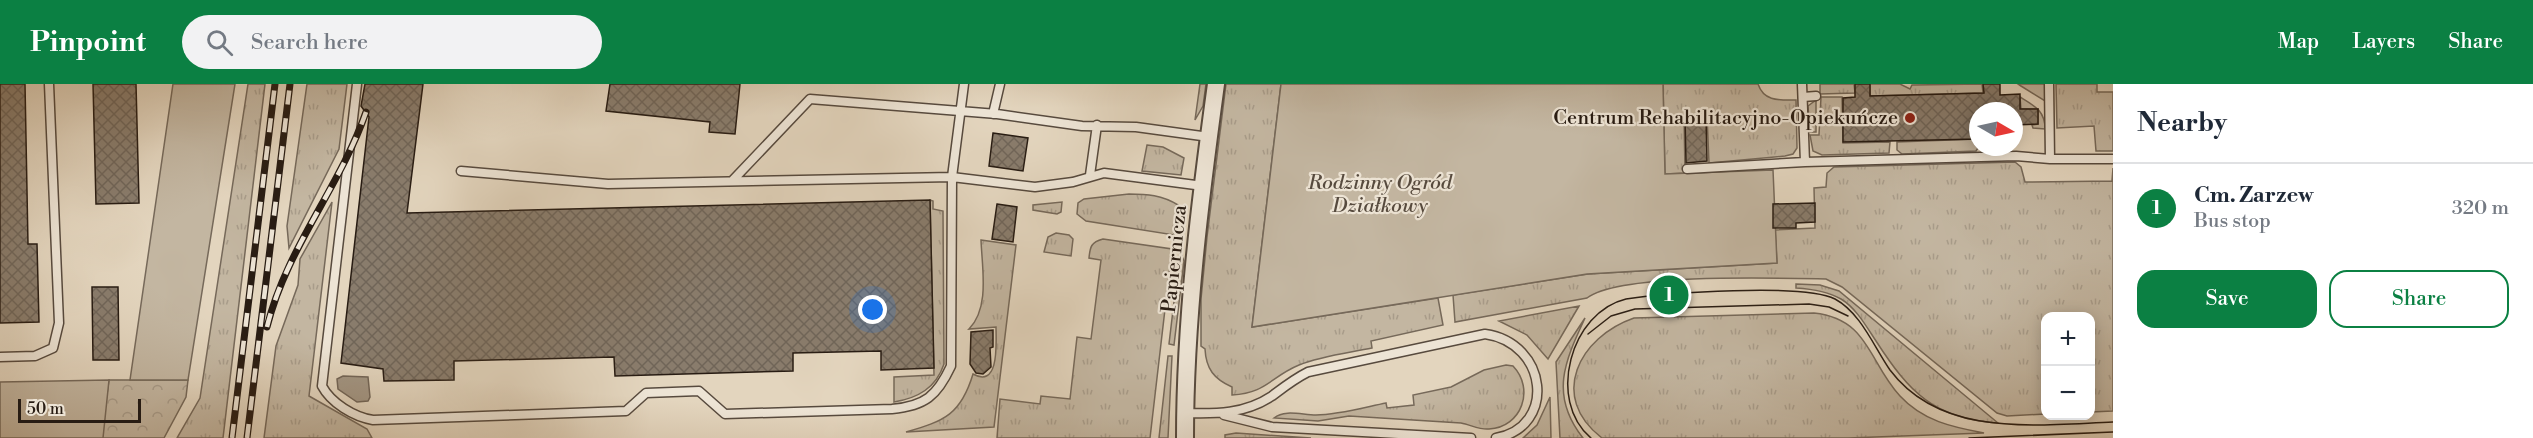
<!DOCTYPE html>
<html lang="en">
<head>
<meta charset="utf-8">
<style>
  body { margin:0; font-family:"Libre Bodoni",serif; background:#f2f2f3; color:#1f2937 }
  .controls { position:absolute; right:18px; bottom:18px; display:grid; overflow:hidden; border-radius:12px; box-shadow:0 3px 15px #0003 }
  .controls button { width:54px; height:54px; display:grid; place-items:center; padding:0; border:0; border-bottom:2px solid #e0e1e3; background:#fff; color:#1f2937; font:30px sans-serif }
  .compass { position:absolute; left:1969px; top:18px; width:54px; height:54px; border-radius:50%; background:#fff; box-shadow:0 3px 15px #0003; rotate:99deg }
  .scale { position:absolute; left:18px; bottom:15px; width:123px; box-sizing:border-box; padding-left:6px; border:3px solid #281c13; border-top:0; font-size:16px; line-height:21px; white-space:nowrap; color:#281c13; -webkit-text-stroke:4px #ede4d5; paint-order:stroke }
  .you { position:absolute; left:873px; top:226px; width:21px; height:21px; margin:-15px; border:4px solid #fff; border-radius:50%; background:#1a73e8; box-shadow:0 0 0 9px #1a73e833 }
  .badge { display:grid; place-items:center; width:39px; height:39px; border-radius:50%; background:#0b8043; color:#fff; font-size:20px; font-weight:700 }
  .pin { position:absolute; translate:-50% -50%; border:3px solid #fff; box-shadow:0 2px 6px #0006 }
  .list { margin:0; padding:0; list-style:none }
  h2 { display:flex; justify-content:space-between; align-items:center; height:78px; margin:0; padding:0 24px; font-size:26px }
  h2 small { font-size:20px; font-weight:400; color:#747a83 }
  .list li { display:grid; grid-template-columns:39px 1fr auto; gap:18px; align-items:center; box-sizing:border-box; height:90px; padding:0 24px; border-top:2px solid #e0e1e3 }
  .list b { display:block; font-size:22px; white-space:nowrap }
  .list p { margin:0; font-size:20px; white-space:nowrap; color:#747a83 }
  .list em { font-size:20px; font-style:normal; color:#747a83 }
  .actions { display:flex; gap:12px; padding:18px 24px }
  .actions a { flex:1; padding:14px 0; border:2px solid #0b8043; border-radius:18px; text-align:center; font-size:21px; color:#0b8043 }
  .actions .main { background:#0b8043; color:#fff }
  .icon { flex:none; width:33px; height:33px; fill:none; stroke:currentColor; stroke-width:2; stroke-linecap:round; stroke-linejoin:round }
  .map { position:relative; flex:none; width:2113px; height:354px; overflow:hidden }
  header { display:flex; align-items:center; gap:36px; box-sizing:border-box; height:84px; padding:0 30px; background:#0b8043; color:#fff }
  header strong { font-size:28px }
  nav { display:flex; gap:33px; margin-inline-start:auto; font-size:21px }
  .search { width:420px; height:54px; background:#f2f2f3; display:flex; align-items:center; gap:15px; box-sizing:border-box; padding:0 21px; border-radius:33px; color:#747a83; font-size:22px }
  main { display:flex }
  aside { flex:1; background:#fff }
  .map>svg:first-child { display:block }
</style>
</head>
<body>
<header>
<strong>Pinpoint</strong>
<div class="search"><svg class="icon" aria-label="search" viewBox="0 0 24 24"><circle cx="10" cy="10" r="6"/><path d="M15 15l6 6"/></svg>Search here</div>
<nav><a>Map</a><a>Layers</a><a>Share</a></nav>
</header>
<main>
<div class="map">
<svg width="2113" height="354" viewBox="0 0 2113 354">
  <defs>
    <pattern id="grass-tufts" width="24" height="20" patternUnits="userSpaceOnUse" patternTransform="scale(1.5)"><rect width="24" height="20" fill="#c3b6a1"/><path d="M3 7l-1-3M5 7V3M7 7l1-3M15 17l-1-3M17 17v-4M19 17l1-3" fill="none" stroke="#a89c8a"/></pattern>
    <pattern id="forest-crowns" width="20" height="18" patternUnits="userSpaceOnUse" patternTransform="scale(1.5)"><rect width="20" height="18" fill="#c3b6a1"/><path d="M2 6a3 3 0 1 1 6 0M12 15a3 3 0 1 1 6 0" fill="none" stroke="#a89c8a"/></pattern>
    <pattern id="building-cross-hatch" width="8" height="8" patternUnits="userSpaceOnUse" patternTransform="scale(1.5)"><rect width="8" height="8" fill="#897c6c"/><path d="M0 0l8 8M0 8l8-8" fill="none" stroke="#706558"/></pattern>
  </defs>
  <rect width="100%" height="100%" fill="#e3d5be"/>
  <filter id="stains"><feTurbulence type="fractalNoise" baseFrequency=".00333" numOctaves="4"/><feColorMatrix values="0 0 0 0 .2 0 0 0 0 .09 0 0 0 0 .02 0 0 0 .5 -.17"/></filter>
  <radialGradient id="worn" r=".72"><stop offset=".6" stop-color="#630" stop-opacity="0"/><stop offset="1" stop-color="#630" stop-opacity=".3"/></radialGradient>
  <!-- grass -->
  <path fill="url(#grass-tufts)" stroke="#76695a" stroke-width="1.5" d="M248,0H265L223,354H177L200,314Z
    M307,0H347L339,65L289,164L287,142Z
    M1200,0H1206L1203,22L1195,36Z
    M1226,0H1281L1252,243L1438,214L1443,241L1371,257L1372,264C1348,269 1321,272 1299,281C1270,293 1267,309 1232,311V303C1214,295 1206,285 1205,265L1201,262V215L1207,153Z
    M1663,0H1758C1764,18 1780,16 1796,16L1797,64L1793,70L1785,72L1709,79L1707,31H1684L1685,89L1665,90Z
    M1820,0H1854L1855,9L1820,10Z
    M1870,0H1900L1910,5L1912,1L1982,0L1983,9L1870,12Z
    M2018,0H2045V17L2021,2Z
    M2056,0H2097V8H2113V67H2096L2094,42L2057,44Z
    M1821,13H1842L1843,59L1890,58L1889,69L1822,71L1813,67L1810,51H1819Z
    M2020,13C2035,22 2045,27 2045,45L2033,44L2032,41L2038,40V25H2021Z
    M1816,16V48H1810L1808,22Z
    M1978,55V64L1976,67L1902,70L1897,66V58Z
    M1147,61L1163,63L1184,74L1181,91L1142,87Z
    M2015,78L2021,83L2025,98L2112,97L2113,84V327L2091,328L2090,232H2046L2045,330L2007,332L1997,329L1842,203L1826,195C1778,194 1620,189 1587,214L1455,238L1453,211L1588,190L1777,179L1775,146L1815,144L1814,104L1826,103L1827,89L1834,83Z
    M1129,110C1147,110 1162,111 1178,121L1174,151L1086,137L1077,130L1078,119L1084,115Z
    M930,116L933,117V125L943,127L944,280C936,304 918,314 894,318V293L934,291Z
    M332,118L309,312L367,345L372,354H264L276,262L298,201L300,175Z
    M1062,118L1061,128L1057,130L1033,126V121Z
    M1056,149L1069,151L1073,155L1071,172L1044,168L1048,153Z
    M1103,155L1172,165L1150,354H997L1000,315L1040,320L1041,312L1070,315L1077,253L1091,255L1101,176L1089,174C1090,163 1091,158 1103,155Z
    M981,156L1016,161L994,343L906,348C945,337 961,330 973,290C1000,305 996,258 996,243L969,245C990,224 982,184 981,156Z
    M1180,167L1184,177L1174,261L1169,260Z
    M1796,200L1820,201L1839,207L1998,339C1934,335 1909,308 1876,257C1866,242 1856,224 1841,215C1827,207 1812,205 1796,204Z
    M1579,222L1548,275L1527,251L1499,237Z
    M1814,229C1869,235 1868,277 1900,312C1923,337 1952,343 1984,349L1848,354H1602C1548,313 1579,253 1634,234Z
    M1585,234C1565,277 1549,311 1583,354H1560L1556,278Z
    M1168,272H1172L1168,354H1159Z
    M1506,281L1513,282C1535,305 1522,343 1489,345C1480,346 1471,341 1461,339L1349,332L1318,337L1274,334C1285,325 1302,331 1316,331C1338,331 1366,323 1386,319L1387,324L1414,321L1413,311L1451,303L1484,286Z
    M1550,313L1551,354H1523L1537,341Z
    M1236,349L1311,354H1225V351Z"/>
  <!-- forest -->
  <path fill="url(#forest-crowns)" stroke="#76695a" stroke-width="1.5" d="M109,296H188L186,313L164,354H101Z"/>
  <!-- garden -->
  <path fill="#c3b6a1" stroke="#76695a" stroke-width="1.5" d="M173,0H235L188,296H130Z
    M1281,0H1663L1665,90L1773,86L1777,179L1587,190L1252,243Z
    M109,296L103,354H0V298Z"/>
  <!-- water -->
  <path fill="#a39684" stroke="#726557" stroke-width="1.5" d="M343,292L368,293L370,313L368,317L357,318L338,305L337,295Z"/>
  <!-- building -->
  <path fill="url(#building-cross-hatch)" stroke="#281c13" stroke-width="1.5" d="M0,0H25L28,160H37L39,238L0,239Z
    M93,0H136L139,119L96,120Z
    M365,0H423L407,129L930,116L934,284L881,286V267L793,269V287L615,292L614,273L454,277V296L384,297L383,285L341,279L369,33L361,22Z
    M610,0H740L735,50L709,48L710,38L606,27Z
    M1855,0H1870V12L1984,9L1983,0H2000V11L2020,10V25H2038V40L2014,41V27H1978V55L1843,58V14L1855,13Z
    M1706,32L1707,77L1686,79L1685,33Z
    M993,49L1028,54L1023,87L989,82Z
    M1815,119V138L1796,139V144H1773V120Z
    M997,120L1017,123L1013,158L992,155Z
    M92,203H118L119,276H93Z
    M993,246V263L990,264L991,283L983,290L976,289L970,280L971,248Z"/>
  <g fill="none" stroke-linecap="round" stroke-linejoin="round">
    <!-- service casing -->
    <g stroke="#574a3e" stroke-width="11">
      <path id="service" d="M357,0L322,302C331,319 354,333 373,336L626,327L646,309L699,307L725,330L892,325C925,322 937,312 951,282L952,93L964,0
        M1802,0L1805,78
        M2049,0L2050,75
        M1803,13L1816,12
        M993,30L1000,0
        M1687,85L1805,78L2016,72L2050,75H2113
        M461,87L608,100L952,93L1035,103L1073,98L1104,89L1203,102
        M1090,91L1097,41
        M732,97L810,15L997,30L1082,42L1136,43L1209,53
        M0,273L35,272L53,264L59,239L49,0
        M1185,329C1216,330 1245,330 1272,312C1284,303 1294,295 1308,288L1485,250C1548,259 1557,343 1496,354
        M1224,331L1272,343L1471,354"/>
    </g>
    <!-- minor casing -->
    <g stroke="#574a3e" stroke-width="20">
      <path id="minor" d="M1185,354C1185,235 1200,117 1216,0"/>
    </g>
    <!-- service -->
    <use href="#service" stroke="#ede4d5" stroke-width="8"/>
    <!-- minor -->
    <use href="#minor" stroke="#ede4d5" stroke-width="16"/>
    <!-- tram -->
    <path stroke="#281c13" stroke-width="1.5" d="M1588,250L1611,232L1635,225L1809,220L1829,223L1848,232
      M1591,354C1546,316 1571,228 1626,215C1666,209 1803,199 1835,215C1861,229 1874,263 1890,286C1941,354 2035,341 2113,338
      M1969,354L2113,348"/>
    <!-- rail casing -->
    <g stroke="#281c13" stroke-width="7">
      <path id="rail" d="M267,243C286,165 340,103 366,28
        M232,354L275,0
        M247,354L290,0"/>
    </g>
    <!-- rail -->
    <use href="#rail" stroke="#ede4d5" stroke-width="4.5" stroke-dasharray="14" stroke-linecap="butt"/>
  </g>
  <!-- markers -->
  <circle fill="#8f2418" stroke="#ede4d5" stroke-width="2" cx="1910" cy="34" r="6"/>
  <g text-anchor="middle" dominant-baseline="central" stroke-width="4.5" stroke-linejoin="round" paint-order="stroke">
    <!-- poi labels -->
    <g font-size="20" fill="#281c13" stroke="#ede4d5" text-anchor="end">
      <text x="1898" y="34">Centrum Rehabilitacyjno-Opiekuńcze</text>
    </g>
    <!-- park labels -->
    <g font-size="20" font-style="italic" fill="#564a3e" stroke="#ede4d5">
      <text x="1380" y="99">Rodzinny Ogród<tspan x="1380" dy="23">Działkowy</tspan></text>
    </g>
    <!-- street labels -->
    <g font-size="20" fill="#281c13" stroke="#ede4d5">
      <text transform="translate(1175 175) rotate(-84)">Papiernicza</text>
    </g>
  </g>
  <rect width="100%" height="100%" filter="url(#stains)"/>
  <rect width="100%" height="100%" fill="url(#worn)"/>
</svg>
<div class="controls">
<button>+</button>
<button>−</button>
</div>
<svg class="compass" viewBox="-18 -18 36 36"><path d="M0-13l5 13h-10z" fill="#e53935"/><path d="M0 13l5-13h-10z" fill="#747a83"/></svg>
<div class="scale">50 m</div>
<div class="you"></div>
<div class="pin badge" style="left:1669px;top:211px">1</div>
</div>
<aside>
<h2>Nearby<small></small></h2>
<ul class="list">
<li><span class="badge">1</span><div><b>Cm. Zarzew</b><p>Bus stop</p></div><em>320 m</em></li>
</ul>
<div class="actions"><a class="main">Save</a><a>Share</a></div>
</aside>
</main>
</body>
</html>
